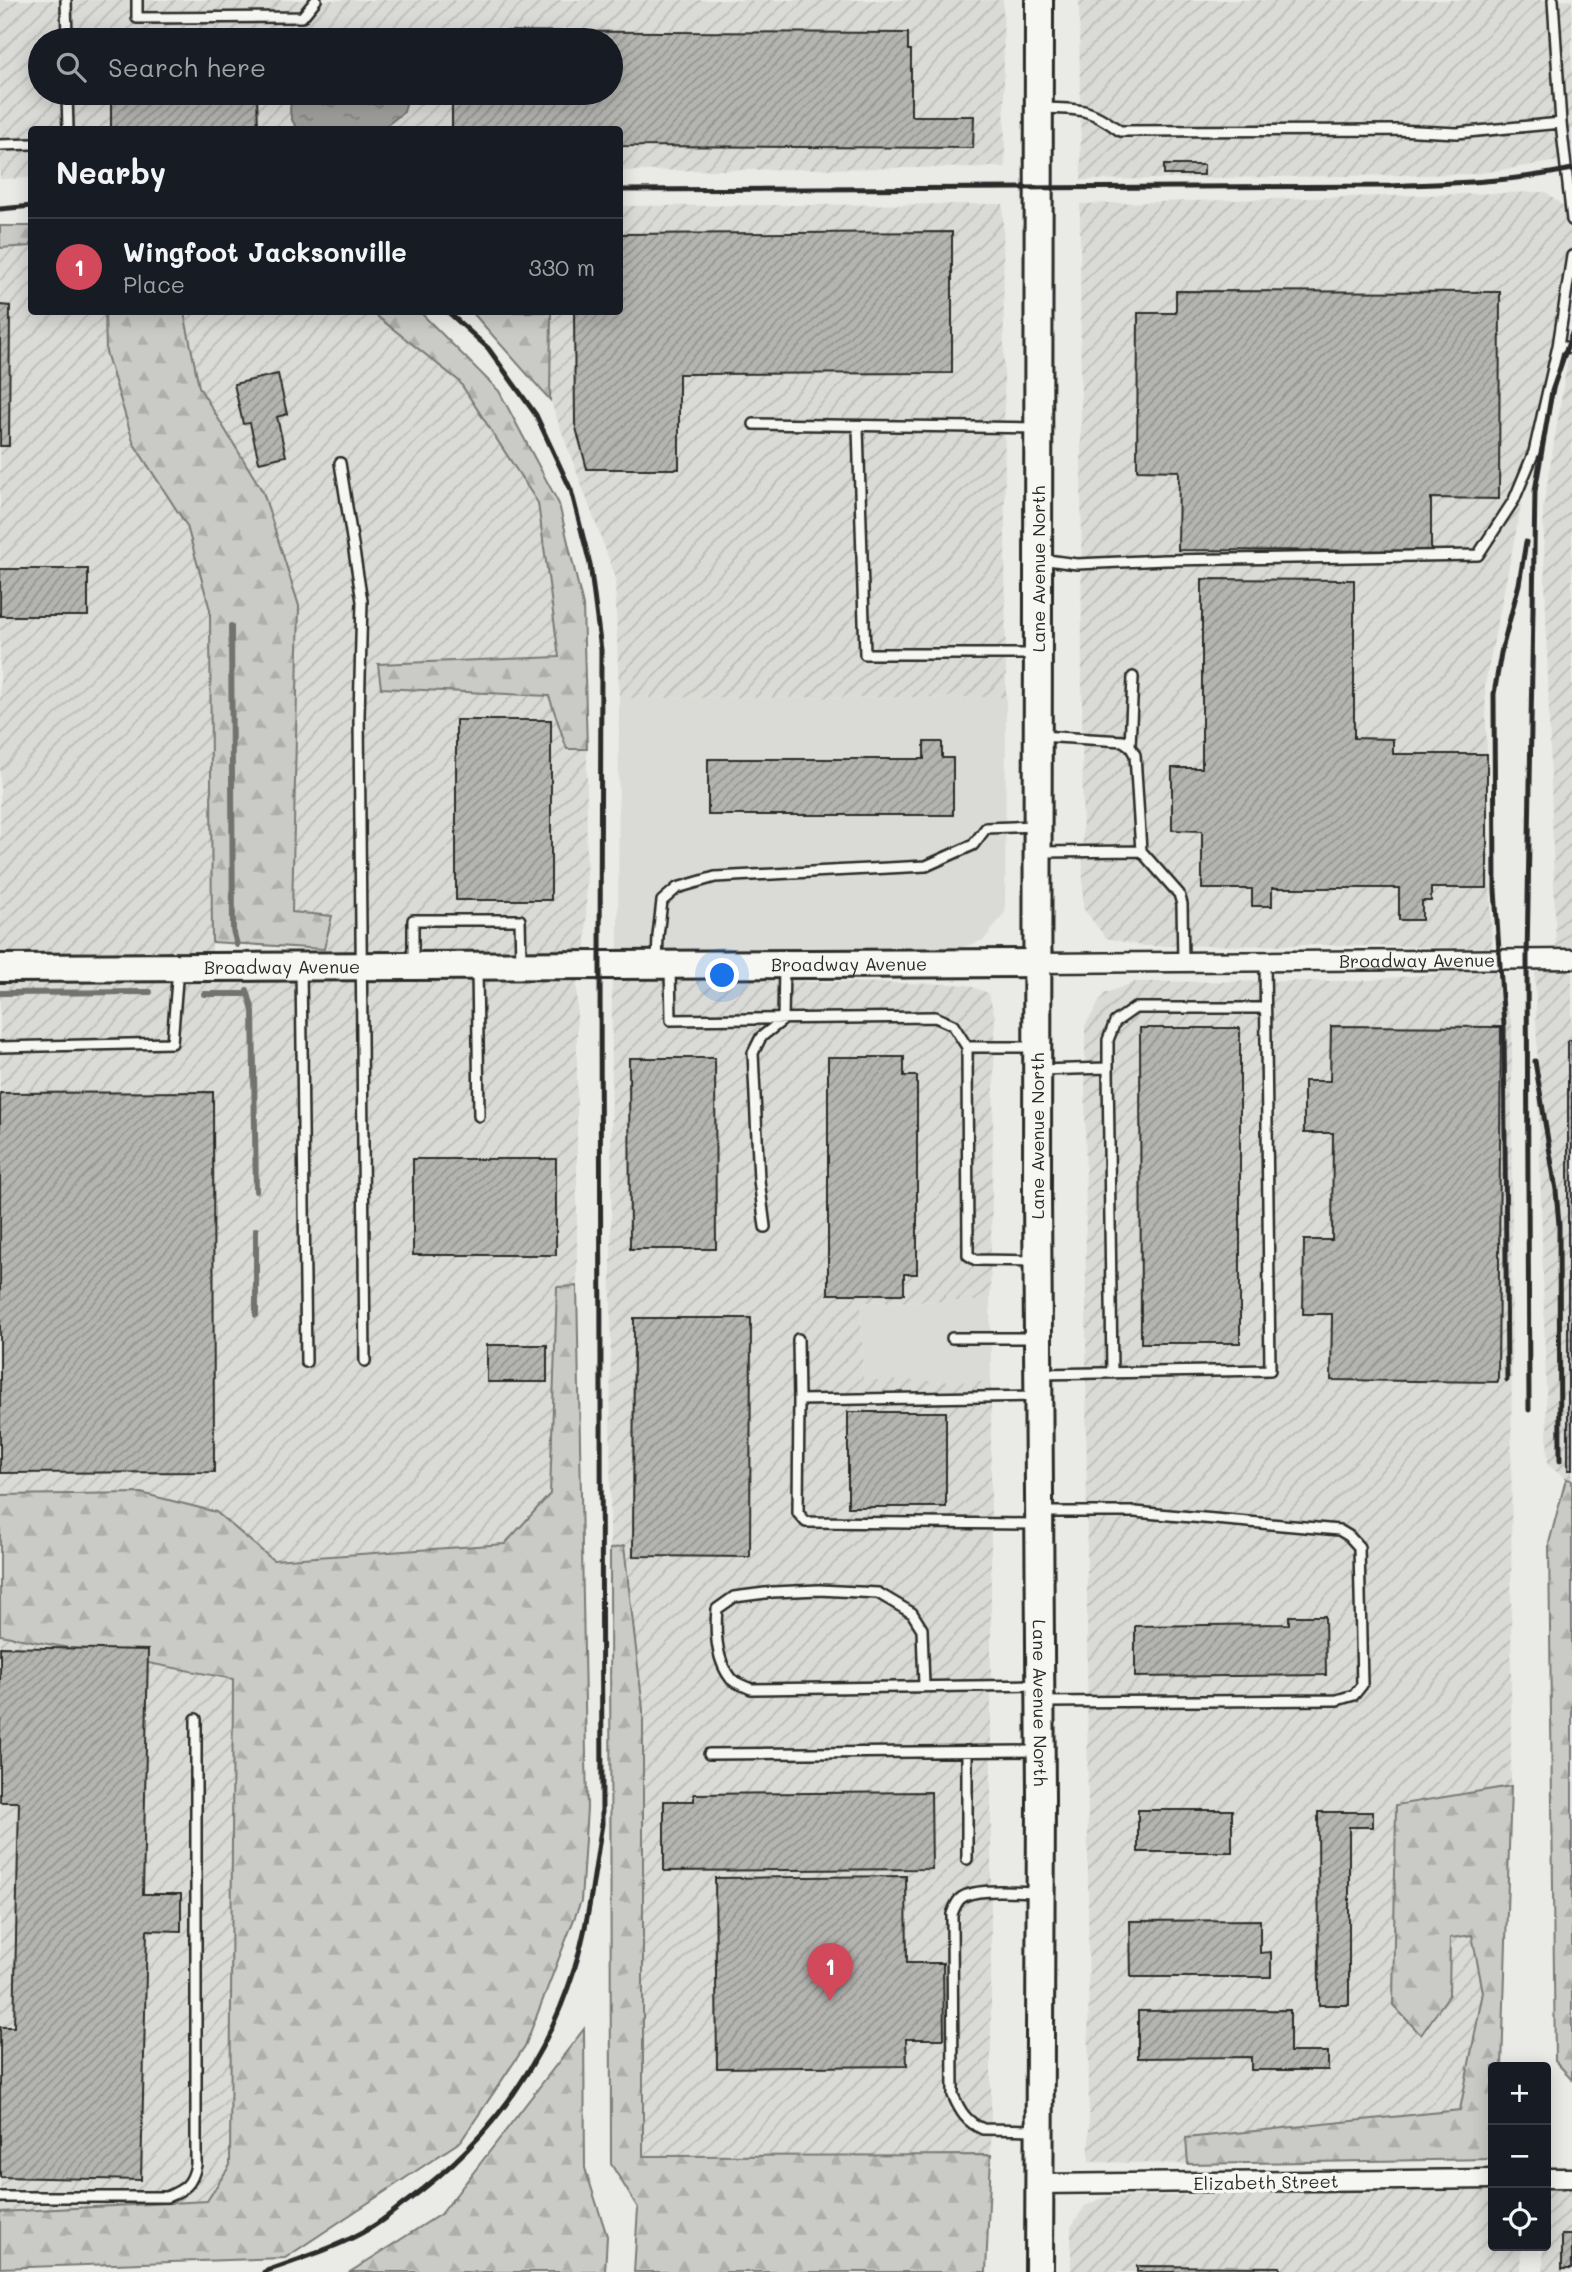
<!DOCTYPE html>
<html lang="en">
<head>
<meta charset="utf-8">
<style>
  body { margin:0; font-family:Mali,sans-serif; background:#242831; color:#f1f3f6 }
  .controls { position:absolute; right:21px; bottom:21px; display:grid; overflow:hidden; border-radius:7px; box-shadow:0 4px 18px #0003 }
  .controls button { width:63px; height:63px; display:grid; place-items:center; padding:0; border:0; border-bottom:2px solid #363941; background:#171b24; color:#f1f3f6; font:35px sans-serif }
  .you { position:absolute; left:723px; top:976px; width:24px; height:24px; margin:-18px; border:5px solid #fff; border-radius:50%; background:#1a73e8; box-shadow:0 0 0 10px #1a73e833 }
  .badge { display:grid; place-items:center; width:46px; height:46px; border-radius:50%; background:#d1495b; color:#fff; font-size:23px; font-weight:700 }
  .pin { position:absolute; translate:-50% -58px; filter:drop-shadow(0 2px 4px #0008) }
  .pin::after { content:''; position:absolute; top:37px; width:24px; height:21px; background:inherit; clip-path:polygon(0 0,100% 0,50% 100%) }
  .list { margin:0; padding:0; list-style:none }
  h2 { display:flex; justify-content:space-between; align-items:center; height:91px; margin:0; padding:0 28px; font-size:30px }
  h2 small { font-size:23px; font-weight:400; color:#9ea1a6 }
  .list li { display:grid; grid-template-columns:46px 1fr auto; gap:21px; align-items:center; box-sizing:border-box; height:98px; padding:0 28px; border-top:2px solid #363941 }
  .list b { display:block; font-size:26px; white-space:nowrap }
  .list p { margin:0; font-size:23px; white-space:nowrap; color:#9ea1a6 }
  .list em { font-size:23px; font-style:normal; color:#9ea1a6 }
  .icon { flex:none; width:38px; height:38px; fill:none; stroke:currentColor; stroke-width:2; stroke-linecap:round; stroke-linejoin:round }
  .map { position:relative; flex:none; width:1572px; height:2272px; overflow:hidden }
  .search { position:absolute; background:#171b24; box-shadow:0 4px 18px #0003; left:28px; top:28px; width:595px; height:77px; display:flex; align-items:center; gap:18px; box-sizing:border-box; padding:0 24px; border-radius:38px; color:#9ea1a6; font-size:26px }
  .panel { position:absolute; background:#171b24; box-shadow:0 4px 18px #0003; left:28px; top:126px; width:595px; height:189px; border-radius:7px }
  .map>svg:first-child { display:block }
</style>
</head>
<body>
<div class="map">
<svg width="1572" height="2272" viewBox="0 0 1572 2272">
  <defs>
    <pattern id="industrial-furrows" width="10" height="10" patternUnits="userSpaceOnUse" patternTransform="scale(1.75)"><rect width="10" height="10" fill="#dadad6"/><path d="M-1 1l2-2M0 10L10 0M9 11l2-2" fill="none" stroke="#bbbbb8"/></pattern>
    <pattern id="forest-firs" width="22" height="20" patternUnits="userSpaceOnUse" patternTransform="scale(1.75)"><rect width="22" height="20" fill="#cacac7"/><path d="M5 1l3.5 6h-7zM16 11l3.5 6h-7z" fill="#aeaeab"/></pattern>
    <pattern id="water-ripples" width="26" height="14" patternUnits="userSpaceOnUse" patternTransform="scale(1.75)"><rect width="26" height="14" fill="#a1a19e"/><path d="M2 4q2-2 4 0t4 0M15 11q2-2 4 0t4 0" fill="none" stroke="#838381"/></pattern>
    <pattern id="building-hatch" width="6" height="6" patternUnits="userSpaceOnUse" patternTransform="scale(1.75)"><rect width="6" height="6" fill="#b4b4b1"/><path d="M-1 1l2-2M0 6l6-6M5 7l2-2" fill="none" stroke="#939390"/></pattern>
  </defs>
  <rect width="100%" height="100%" fill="#eaeae6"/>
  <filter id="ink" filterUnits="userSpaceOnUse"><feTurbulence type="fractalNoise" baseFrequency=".0143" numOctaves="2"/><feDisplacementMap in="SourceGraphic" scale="14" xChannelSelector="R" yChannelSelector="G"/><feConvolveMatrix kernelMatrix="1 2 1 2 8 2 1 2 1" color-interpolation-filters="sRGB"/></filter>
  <g filter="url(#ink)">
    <!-- built -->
    <path fill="#dadad6" d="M1006,697L1005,912L984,940L960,948L618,954L619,698Z
      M990,1301L991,1382L863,1381L861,1302Z"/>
    <!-- industrial -->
    <path fill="url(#industrial-furrows)" fill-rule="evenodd" d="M0,0H1003L1005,167L620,171V130H32L31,178L0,179ZM40,40H611V93H40Z
      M1079,0H1572V159L1474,174L1081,180Z
      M1546,192L1572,213V311L1544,393L1485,684L1492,948L1319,945L1142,946L1106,938L1083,908L1080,204Z
      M1003,204L1006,697L619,698L615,575L550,400L551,312H620V206Z
      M31,246L32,312H105L106,352L134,444L187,526L210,610L212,956L0,958V248Z
      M184,312H367L374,314L459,381L538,503L559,657L379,664L381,687L549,696L567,749H587L586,954L382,957L324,949L332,916L292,913L299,606L263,492L199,387Z
      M1572,353V949H1556L1543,509L1568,358Z
      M1535,969H1572V1479H1566L1548,1465Z
      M1472,970H1495L1512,1024L1511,1786L1396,1805L1393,2005L1449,1995L1450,1938L1472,1935L1483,1992L1460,2111L1187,2138L1188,2164L1089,2162L1085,1026L1104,994L1135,982L1360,981Z
      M577,978V1286L557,1287L550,1494L506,1544L273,1560L216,1512L141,1493L0,1495V979Z
      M612,978L947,984L967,985L988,993L995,1016L990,1301L861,1302L863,1380L991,1382V2155L643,2156V1709L624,1547L610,1549Z
      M0,1635L233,1679L230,2165L207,2201L0,2212Z
      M1546,2186H1572V2272H1543V2246H1546Z
      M1493,2188V2246H1521L1520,2272H1071V2227L1085,2206L1105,2197Z"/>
    <!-- forest -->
    <path fill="url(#forest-firs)" stroke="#7a7a79" stroke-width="2" d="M0,226H31V246L0,248Z
      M105,312H184L199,387L263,492L299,606L292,912L332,916L324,949L212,942L210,610L187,526L134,444L106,352Z
      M367,312H420L499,391L559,504L583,606L587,749H567L549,696L381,688L378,664L559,657L538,503L459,381L374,314Z
      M472,312H551L550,400Z
      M577,1286L587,1808L581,1901L525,2046L461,2141L285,2258L0,2268V2212L207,2201L230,2165L233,1679L0,1635V1495L141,1493L216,1512L273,1560L505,1544L550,1494L557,1287Z
      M1566,1479L1572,1480V2079L1555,2061L1549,1543Z
      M624,1546L643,1709V2156L991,2155L986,2272H634L638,2208L611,2164L610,1549Z
      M1511,1786L1502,2067H1493V2159L1188,2164L1186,2138L1460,2110L1483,1992L1472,1935L1450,1938L1449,1995L1421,2035L1393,2005L1396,1805Z
      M584,2029L585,2168L607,2236L605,2272H350L442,2213Z"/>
    <!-- water -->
    <path fill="url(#water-ripples)" stroke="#727270" stroke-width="2" d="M295,93H409L404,112L382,129H298C288,118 288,106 295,93Z"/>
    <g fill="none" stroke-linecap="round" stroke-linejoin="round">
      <!-- stream -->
      <path stroke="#727270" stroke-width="6" d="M231,626L233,930L237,945
        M247,990L253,1011L256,1191
        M0,993L150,992
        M204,994H248
        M256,1315V1230"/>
    </g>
    <!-- building -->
    <path fill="url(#building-hatch)" stroke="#2b2b2b" stroke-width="2" d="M453,31L908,33V50H911V116H974L973,148L620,146V130H452V93H611V40H453Z
      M257,93L258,130H111V94Z
      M1164,165H1204V175H1164Z
      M952,232V373L679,374V469H587L575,424L574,312H620V234Z
      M1176,291L1500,292L1499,499L1431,498V551L1178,550L1179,471L1137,470L1138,313H1176Z
      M0,305L10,306L9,446H0Z
      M278,374L287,414L277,417L286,456L259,462L250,423L243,424L234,384Z
      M0,569H88V616H0Z
      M1202,579L1354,580V738L1393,739V754H1487V888H1431V901H1422V920H1399V888H1272V906H1252V889H1202V831L1172,830V768H1202Z
      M456,720H551V900H456Z
      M924,742H942V758H953V815H708V759H924Z
      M1331,1026L1501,1027L1498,1382L1331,1380L1332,1314H1303L1304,1240H1332L1333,1133H1304V1081H1330Z
      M1140,1028H1240V1343H1141Z
      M1568,1040H1572V1470H1568Z
      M828,1057H904V1076H917V1274H904V1294H828Z
      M629,1058H715L716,1249H630Z
      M213,1092L214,1472L0,1473V1093Z
      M413,1159H556V1255H413Z
      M634,1318H751L750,1557L633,1556Z
      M487,1345H547V1382H487Z
      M848,1412H946V1507H848Z
      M1289,1616H1325L1326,1675L1135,1677V1626L1289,1624Z
      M0,1647L148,1650L143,1894H181V1931L147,1930L141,2180L0,2177V2027H14L19,1802H0Z
      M931,1792L932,1869L664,1871V1801H694V1794Z
      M1138,1810H1232V1852H1138Z
      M1318,1812H1373V1827H1349V2005H1319Z
      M906,1876L907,1963H943L944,2039H906L907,2066L717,2068L715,1878Z
      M1260,1920V1953L1271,1952V1977H1131L1130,1921Z
      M1290,2010V2052H1328V2070H1251V2057L1138,2058V2011Z
      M1562,2235H1572V2269H1562Z
      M1137,2266L1280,2267V2272H1137Z"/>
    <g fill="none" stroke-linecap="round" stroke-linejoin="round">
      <!-- lane casing -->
      <g stroke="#2b2b2b" stroke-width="14">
        <path id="lane" d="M66,0L67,40
          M137,0V18L302,17L316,0
          M67,93L68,130
          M1041,108C1080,109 1088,107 1120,131L1397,130L1457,133L1561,123L1553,0
          M1561,123L1572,220
          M0,145L32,144
          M1558,346L1572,348
          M754,424L1037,428
          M858,427L865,654H1036
          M340,463L362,601L359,716L365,1361
          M1040,559L1077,564L1165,560L1478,555L1514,500L1534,452L1558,346L1572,256
          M1039,736L1123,741L1130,746L1135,755L1141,851L1179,894L1182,904L1183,961
          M1130,746L1133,677
          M1039,852L1141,851
          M657,963L658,936L662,901L677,888L715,877L926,866L973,845L986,828L1036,826
          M413,964V920H520L521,961
          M477,967L479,1116
          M301,968L306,1362
          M670,968L671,1020L935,1017L953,1025L967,1047
          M0,1047L172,1043L178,968
          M1035,1047H967L968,1255L976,1260L1036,1261
          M1108,1068V1040L1115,1022L1135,1008H1265
          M1039,1070L1108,1068L1112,1373
          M765,1227L759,1180L753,1053L761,1037L783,1020L784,966
          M952,1338H1035
          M798,1339L799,1400
          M1040,1374L1270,1370L1265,960
          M1037,1396L799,1400L798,1513L806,1522L1038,1524
          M1041,1512H1135L1339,1530L1349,1536L1359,1547L1362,1685L1354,1695L1337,1700L1042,1702
          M924,1686L922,1629L912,1613L878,1593L819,1590L773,1592L734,1597L717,1609C715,1631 716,1660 731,1679C735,1683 745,1686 751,1689L1038,1685
          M967,1751V1859
          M709,1754L1039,1751
          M1036,1892C1019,1892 973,1887 960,1899C956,1903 954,1909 952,1914L953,2095C960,2111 966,2122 983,2129L1037,2130
          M0,2197H167C185,2189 192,2185 196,2165V1719"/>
      </g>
      <!-- street casing -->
      <g stroke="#2b2b2b" stroke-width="23">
        <g id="street">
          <path id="s1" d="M1037,963L1572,959"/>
          <path d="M1546,2178H1572"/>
          <path d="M1039,2184L1493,2179"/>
        </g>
      </g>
      <!-- secondary casing -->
      <g stroke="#2b2b2b" stroke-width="32">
        <g id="secondary">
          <path id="s2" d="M1039,0L1037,1190L1041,1798L1039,2272"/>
          <path id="s3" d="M0,968L1037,963"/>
        </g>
      </g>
      <!-- lane -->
      <use href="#lane" stroke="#f6f6f2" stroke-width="9"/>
      <!-- street -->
      <use href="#street" stroke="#f6f6f2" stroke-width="18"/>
      <!-- secondary -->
      <use href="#secondary" stroke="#f6f6f2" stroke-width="26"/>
      <!-- rail -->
      <path stroke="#2b2b2b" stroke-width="5" d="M620,190L1390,186C1451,183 1512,182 1572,169
        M0,209L32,206
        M1535,1061L1556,1190L1559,1225L1560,1461
        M1507,1380L1504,1026L1495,890L1494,694L1501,653L1519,584L1526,542
        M1529,1410L1527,959L1535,491L1552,391L1572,333
        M264,2272C300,2259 339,2247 372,2227C384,2220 395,2210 406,2202C488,2143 543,2067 574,1970C589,1923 594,1872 602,1824L600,965L601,650L590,564L571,490L536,415L488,348L448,312"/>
    </g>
  </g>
  <g text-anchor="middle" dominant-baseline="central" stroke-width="7" stroke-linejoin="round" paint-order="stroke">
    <!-- street labels -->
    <g font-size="18" fill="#2b2b2b" stroke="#f6f6f2">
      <text transform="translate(1038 569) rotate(-90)">Lane Avenue North</text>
      <text stroke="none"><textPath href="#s1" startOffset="380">Broadway Avenue</textPath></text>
      <text stroke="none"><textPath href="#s3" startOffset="849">Broadway Avenue</textPath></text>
      <text stroke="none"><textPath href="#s3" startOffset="282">Broadway Avenue</textPath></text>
      <text transform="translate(1037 1136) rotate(-90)">Lane Avenue North</text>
      <text stroke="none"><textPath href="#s2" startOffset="1703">Lane Avenue North</textPath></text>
      <text transform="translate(1266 2182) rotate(-1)">Elizabeth Street</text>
    </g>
  </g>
</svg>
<div class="controls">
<button>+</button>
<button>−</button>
<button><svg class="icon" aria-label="locate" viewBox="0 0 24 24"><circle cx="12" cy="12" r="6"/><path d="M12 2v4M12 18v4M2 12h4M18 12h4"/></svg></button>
</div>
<div class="you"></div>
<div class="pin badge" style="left:830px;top:2001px">1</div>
<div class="search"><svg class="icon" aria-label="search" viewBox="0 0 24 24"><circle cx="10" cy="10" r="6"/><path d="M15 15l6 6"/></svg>Search here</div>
<section class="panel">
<h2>Nearby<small></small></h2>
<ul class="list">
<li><span class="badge">1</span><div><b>Wingfoot Jacksonville</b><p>Place</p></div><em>330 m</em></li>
</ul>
</section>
</div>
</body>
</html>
